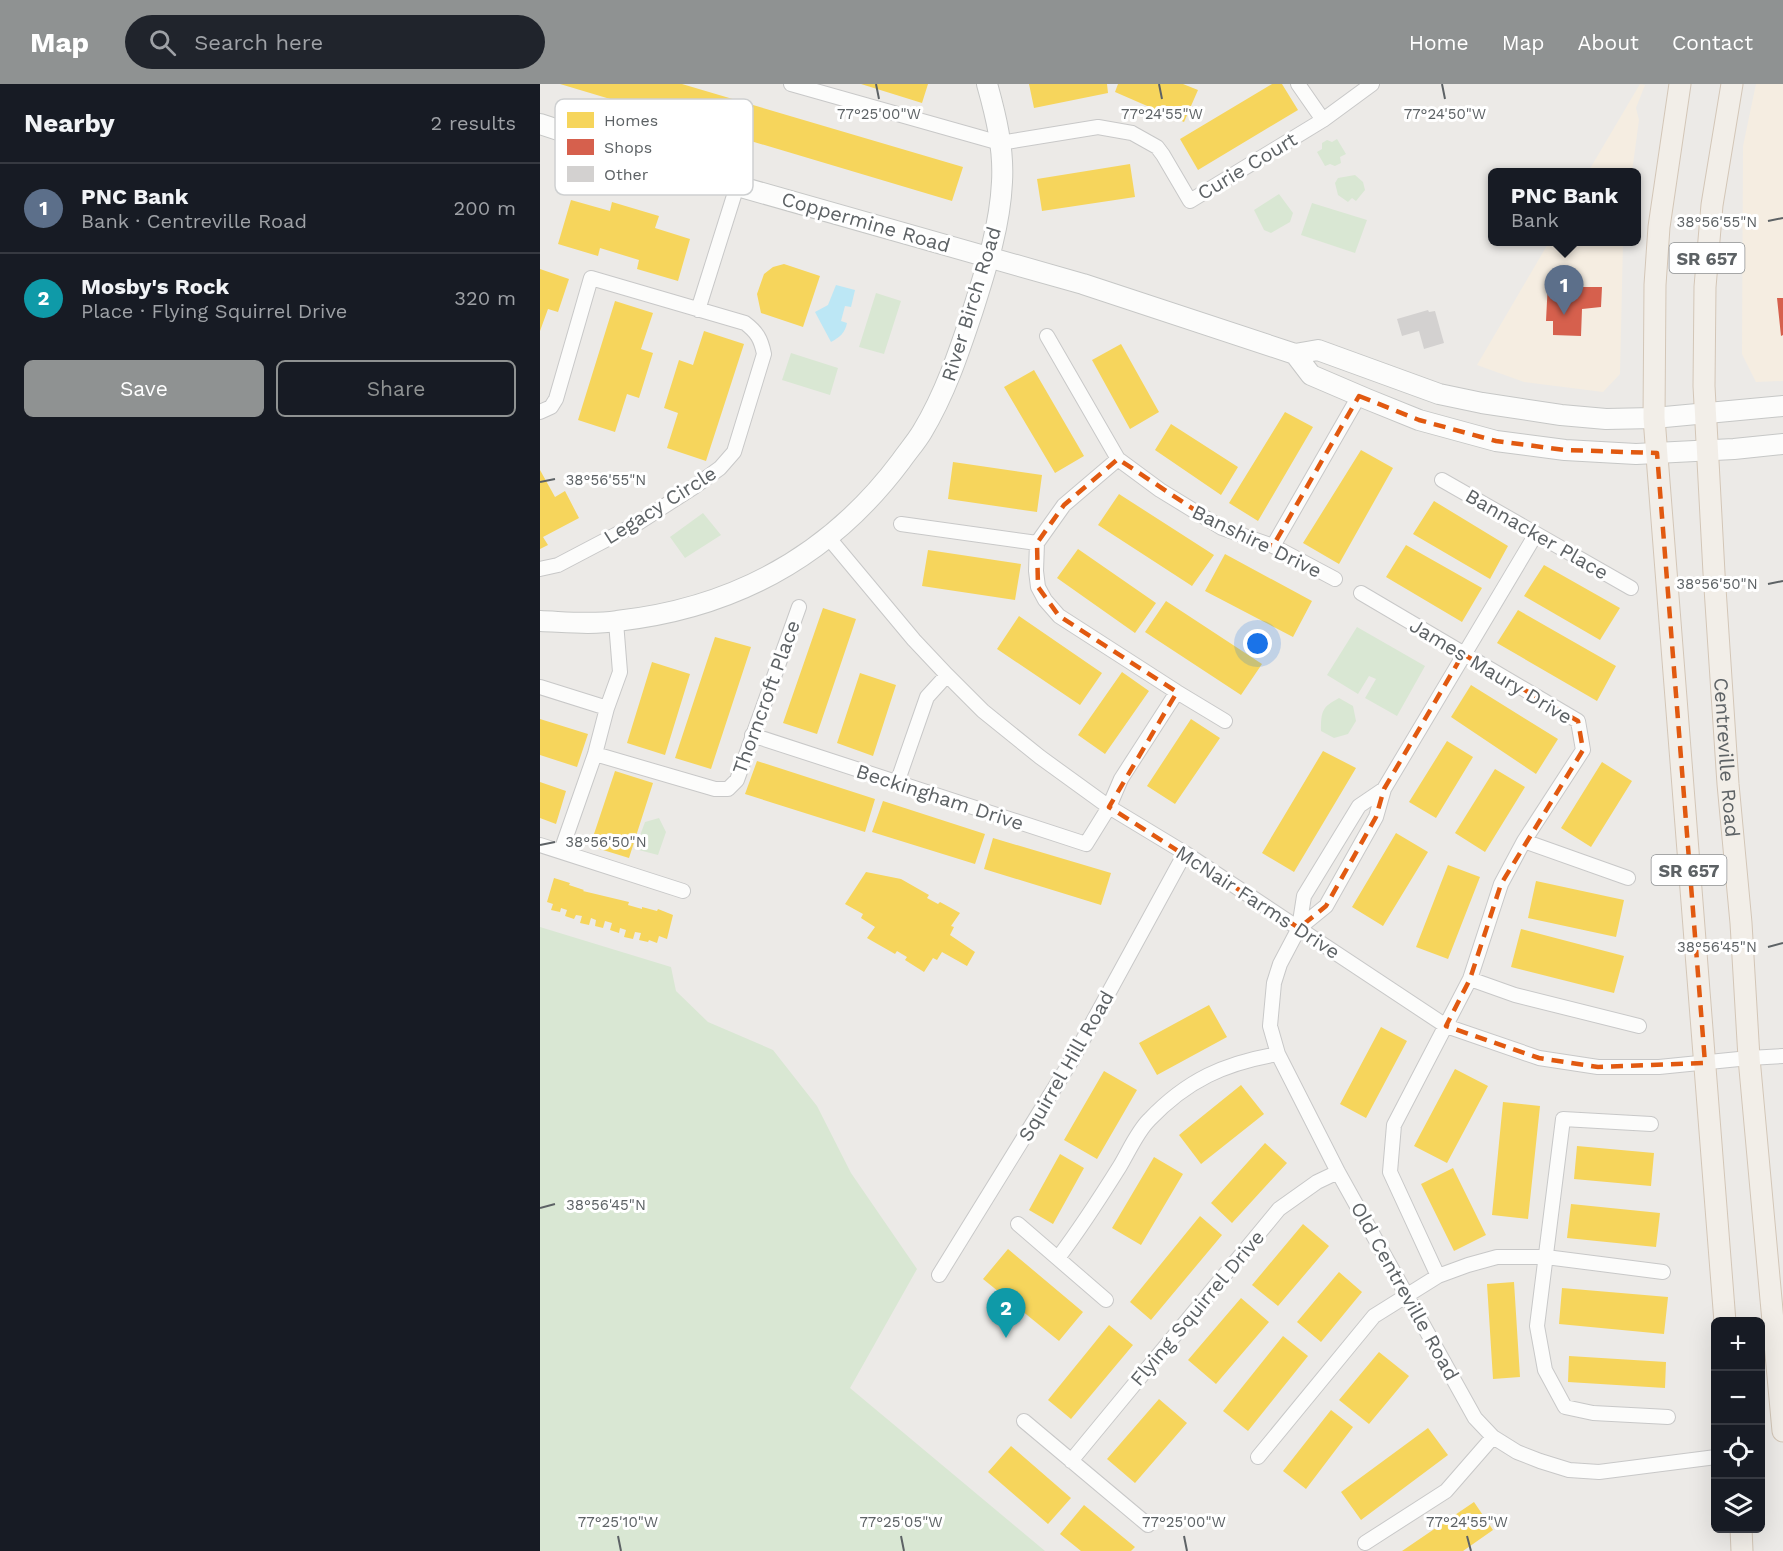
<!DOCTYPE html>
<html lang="en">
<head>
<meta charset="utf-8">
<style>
  body { margin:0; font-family:"Work Sans",sans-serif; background:#20242c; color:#f1f3f6 }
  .controls { position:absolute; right:18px; bottom:18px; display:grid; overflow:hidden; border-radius:9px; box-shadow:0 6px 24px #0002 }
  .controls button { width:54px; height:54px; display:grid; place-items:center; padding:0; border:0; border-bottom:2px solid #363941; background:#171b24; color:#f1f3f6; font:30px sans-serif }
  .you { position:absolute; left:718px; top:560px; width:21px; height:21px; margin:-15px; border:4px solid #fff; border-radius:50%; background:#1a73e8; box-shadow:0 0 0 9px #1a73e833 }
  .badge { display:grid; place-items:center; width:39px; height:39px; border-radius:50%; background:#8f9292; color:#fff; font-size:20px; font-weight:700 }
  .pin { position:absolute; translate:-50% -50px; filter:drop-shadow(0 2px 3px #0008) }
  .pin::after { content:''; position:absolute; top:32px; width:21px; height:18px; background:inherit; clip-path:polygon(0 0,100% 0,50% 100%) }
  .popup { position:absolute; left:948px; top:84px; width:153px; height:78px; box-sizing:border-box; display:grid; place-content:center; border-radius:9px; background:#171b24; filter:drop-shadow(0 2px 4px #0005); font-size:20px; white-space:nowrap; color:#9ea1a6 }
  .popup b { font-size:22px; color:#f1f3f6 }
  .popup::after { content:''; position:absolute; left:50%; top:100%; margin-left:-12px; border:12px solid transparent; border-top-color:#171b24 }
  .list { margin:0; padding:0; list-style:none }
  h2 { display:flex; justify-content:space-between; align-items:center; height:78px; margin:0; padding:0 24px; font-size:26px }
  h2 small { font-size:20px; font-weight:400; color:#9ea1a6 }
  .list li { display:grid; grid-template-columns:39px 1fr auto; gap:18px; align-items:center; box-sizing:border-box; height:90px; padding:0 24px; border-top:2px solid #363941 }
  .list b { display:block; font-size:22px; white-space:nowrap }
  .list p { margin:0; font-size:20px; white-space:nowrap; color:#9ea1a6 }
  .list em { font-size:20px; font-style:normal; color:#9ea1a6 }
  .actions { display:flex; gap:12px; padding:18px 24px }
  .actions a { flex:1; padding:14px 0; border:2px solid #8f9292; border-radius:9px; text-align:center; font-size:21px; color:#8f9292 }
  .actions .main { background:#8f9292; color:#fff }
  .icon { flex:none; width:33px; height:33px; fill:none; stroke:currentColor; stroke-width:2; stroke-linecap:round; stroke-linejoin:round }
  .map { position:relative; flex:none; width:1243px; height:1467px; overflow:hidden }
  header { display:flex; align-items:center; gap:36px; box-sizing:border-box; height:84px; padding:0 30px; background:#8f9292; color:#fff }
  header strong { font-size:28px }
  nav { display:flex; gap:33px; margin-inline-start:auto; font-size:21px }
  .search { width:420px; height:54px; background:#20242c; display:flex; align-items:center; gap:15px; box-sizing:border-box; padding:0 21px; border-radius:33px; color:#9ea1a6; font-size:22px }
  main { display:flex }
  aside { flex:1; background:#171b24 }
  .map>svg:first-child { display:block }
</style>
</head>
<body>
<header>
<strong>Map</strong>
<div class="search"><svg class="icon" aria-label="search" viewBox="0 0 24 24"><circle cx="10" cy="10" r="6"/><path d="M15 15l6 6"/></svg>Search here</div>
<nav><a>Home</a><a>Map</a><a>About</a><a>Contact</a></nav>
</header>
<main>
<aside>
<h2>Nearby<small>2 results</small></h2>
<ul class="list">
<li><span class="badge" style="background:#5c6f8a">1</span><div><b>PNC Bank</b><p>Bank · Centreville Road</p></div><em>200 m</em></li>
<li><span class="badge" style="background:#0f9aa8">2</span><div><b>Mosby's Rock</b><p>Place · Flying Squirrel Drive</p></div><em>320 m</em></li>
</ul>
<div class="actions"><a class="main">Save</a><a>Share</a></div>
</aside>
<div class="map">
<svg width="1243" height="1467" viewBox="0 0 1243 1467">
  <rect width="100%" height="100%" fill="#eceae7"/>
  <!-- commercial -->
  <path fill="#f5ede1" d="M1100,0L1105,1L1096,24L1099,36L1092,88H1048Z
    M1216,0H1243V297L1216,298L1202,270L1203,62Z
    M1009,158H1083L1080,290L1063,308L984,298L937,281Z"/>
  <!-- green -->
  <path fill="#d9e7d3" d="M797,55L806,70L800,73L801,79L795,82L790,80L785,82L777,68L782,65V59L787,56L792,58Z
    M815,91L823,98L825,106L816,117L812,114L808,118L798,111L795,99L798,94Z
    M739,110L753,129L750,138L731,149L724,146L714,126Z
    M772,119L827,136L815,169L761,151Z
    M336,209L361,217L344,270L319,263Z
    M251,269L298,284L290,311L242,296Z
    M163,429L181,451L145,474L130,453Z
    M817,543L885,582L857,632L825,614L836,595L829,592L818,610L787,591Z
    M799,614L813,622L816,637L808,650L794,654L781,647C781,627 782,623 799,614Z
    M119,734L126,748L118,771L95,765L105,738Z
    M0,843L131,883L136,907L168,938L233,966L277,1022L311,1089L377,1185L310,1304L505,1467H0Z"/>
  <!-- water -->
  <path fill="#bce7f5" d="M296,201L315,206L311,223L305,222L301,237L307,239C305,249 300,253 291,258L275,228L288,221Z"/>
  <!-- homes -->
  <path fill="#f6d55c" d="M20,0H142L423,83L412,117Z
    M321,0H388L382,19Z
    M489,0H567L568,9L494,24Z
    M578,0H643L658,6L644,38L575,8Z
    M732,0H742L758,26L658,86L640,55Z
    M590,80L595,113L502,127L497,95Z
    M31,116L70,127L72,118L119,132L115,144L150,155L138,197L97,185L99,176L60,164L58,172L18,160Z
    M244,180L280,192L263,243L221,229L217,210L224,190L233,183Z
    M0,185L29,195L18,228L8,225L0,247Z
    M75,217L113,229L101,265L113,269L99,314L87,310L75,348L38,336Z
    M164,247L204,260L166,377L127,364L138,329L124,324L139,276L153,281Z
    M581,260L619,328L590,345L552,276Z
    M494,286L544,372L515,389L464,303Z
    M745,328L773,343L718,437L689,419Z
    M631,340L698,383L681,411L615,366Z
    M821,366L853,384L799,480L763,459Z
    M413,378L502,391L497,428L408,415Z
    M0,386L15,413L25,407L39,434L3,453L8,461L0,465Z
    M579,410L674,471L652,502L558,441Z
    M894,417L968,462L950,495L873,450Z
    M866,461L942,504L922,538L846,493Z
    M538,465L616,519L595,549L517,494Z
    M388,466L481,480L475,516L382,502Z
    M685,470L772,517L753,553L665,507Z
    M1004,481L1080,524L1060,556L984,512Z
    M626,517L722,580L701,611L605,548Z
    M283,524L316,535L277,650L243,639Z
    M978,526L1076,582L1057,617L957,559Z
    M479,532L562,589L540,621L457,565Z
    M175,553L211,563L171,685L135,674Z
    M112,578L150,590L125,671L87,659Z
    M582,588L609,607L565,670L538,651Z
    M320,589L356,601L333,672L297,659Z
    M931,601L1018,655L996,690L911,633Z
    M0,635L48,650L37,683L0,671Z
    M651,635L680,654L635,720L607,702Z
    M907,657L933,673L896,734L869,718Z
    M783,667L816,684L754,788L722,769Z
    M217,677L335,715L325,748L205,710Z
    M1062,678L1092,697L1051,763L1021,744Z
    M955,685L985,703L945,768L915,749Z
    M75,687L113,699L89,774L50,762Z
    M0,698L26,707L16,740L0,734Z
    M343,717L445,750L435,780L332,748Z
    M856,749L888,768L843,842L812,823Z
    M453,754L571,789L561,821L444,785Z
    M908,781L940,793L908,875L876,863Z
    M326,788L361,795L389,811L387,814L398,820L400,818L420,829L411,842L414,843L410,851L435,868L427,882L402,868L397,876L393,874L384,888L365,876L367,873L357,867L355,870L327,854L335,843L321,834L323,830L305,820Z
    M14,794L30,799L29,801L44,806L43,807L89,818L88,821L102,825V823L117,827L118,825L133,831L127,855L119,852L117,859L109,856L108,858L99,856L101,849L95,848L93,855L84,853L86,846L80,844L79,849L70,846L72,839L65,837L63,844L55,842L56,836L51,834L49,841L40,839L42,832L36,831L34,835L25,832L27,826L21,824L20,828L11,826L13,820L7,818Z
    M996,797L1084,816L1076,853L988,834Z
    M981,845L1084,872L1074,909L971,883Z
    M669,921L687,953L617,991L599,959Z
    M841,943L867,957L826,1034L800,1020Z
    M915,985L948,1002L907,1079L874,1062Z
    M564,987L597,1006L557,1075L524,1056Z
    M701,1001L724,1030L661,1080L639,1051Z
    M963,1018L1000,1022L988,1135L952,1131Z
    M725,1059L747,1079L692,1139L671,1119Z
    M1037,1062L1114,1069L1111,1102L1034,1095Z
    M520,1070L544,1084L513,1140L489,1126Z
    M614,1073L643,1090L601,1161L572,1144Z
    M913,1084L946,1151L914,1167L881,1100Z
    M1031,1120L1120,1129L1116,1163L1027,1154Z
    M660,1132L682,1151L611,1236L590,1218Z
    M763,1140L789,1162L738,1222L712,1201Z
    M468,1165L543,1228L519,1257L443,1195Z
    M799,1188L822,1208L781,1258L757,1238Z
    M974,1198L980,1293L953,1295L947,1200Z
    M1022,1204L1128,1213L1124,1250L1019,1240Z
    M701,1214L729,1238L676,1300L648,1276Z
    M569,1241L593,1261L531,1335L508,1316Z
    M743,1252L768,1272L708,1347L683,1327Z
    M839,1268L869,1292L829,1340L799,1316Z
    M1029,1272L1126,1278L1125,1304L1028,1298Z
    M619,1315L647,1339L595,1399L567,1375Z
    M791,1326L813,1343L766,1405L743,1387Z
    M888,1344L908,1371L821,1436L801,1408Z
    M471,1362L531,1414L508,1440L448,1388Z
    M934,1418L953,1446L923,1467H862Z
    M544,1421L595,1463L591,1467H541L520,1450Z"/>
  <!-- shops -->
  <path fill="#d6604d" d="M1008,197L1043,199V203H1062L1061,223L1042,225L1041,252L1013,251V237H1006Z
    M1237,214H1243V251L1241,252Z"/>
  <!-- building -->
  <path fill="#d3d1d0" d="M888,226L889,228L895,227L904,259L884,265L879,247L862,252L857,235Z"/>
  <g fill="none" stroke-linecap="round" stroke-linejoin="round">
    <!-- street casing -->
    <g stroke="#c8c8c8" stroke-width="16">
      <path id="street" d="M251,0L460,59L558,43L592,49L617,63L623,71L650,117L783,36L832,0
        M758,0L783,36
        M158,226L197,102
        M507,252L578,375L620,406L682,444L733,462L795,495
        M0,328L11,323L16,315L51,194L205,239C217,248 221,255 224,270L194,368L180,384L154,403L98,439L18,481L0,485
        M578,375L524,421L497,459L496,487L498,503L505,516L519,532L637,608L685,637
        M902,396L1091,504
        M361,440L497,459
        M288,453L374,556L407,591L443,627L500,673L569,723L645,769L906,942L999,974L1058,983H1119L1209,974L1243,972
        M733,462L819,312
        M821,509L1038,637L1043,666L984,757L961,800L930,895L854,1041L850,1088L898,1192
        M0,603L67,624
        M212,651L546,760L569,723L581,695L637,608
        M55,670L175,705H188L197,696L259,523
        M357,699L387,613L407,591
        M844,705L996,450
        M984,757L1088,794
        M0,761L143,807
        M21,767L55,670L67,624L80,588L76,538
        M759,844L786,822L836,733L844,705L819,722L764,812L759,844L740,880L734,899L730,942L738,970L798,1088L935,1334L953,1353L977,1368L1000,1377L1029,1386L1059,1388L1176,1373
        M930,895L975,911L1099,942
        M1111,1040L1023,1035L997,1242L1005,1286L1025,1323L1053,1329L1128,1333
        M478,1140L566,1216
        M518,1174C540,1145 560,1114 580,1082C589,1067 597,1048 609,1036C647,996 685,979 738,970
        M399,1191L533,974L645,769
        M484,1337L608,1441
        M718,1373L834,1232L898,1192L928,1181L957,1173H1006L1123,1188
        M531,1377L739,1125L777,1098L798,1088
        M825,1459L906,1407L953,1353"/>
    </g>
    <!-- secondary casing -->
    <g stroke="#c6c7c6" stroke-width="22">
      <path id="secondary" d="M0,40L134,84L543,200L755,270L778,266L899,310L942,319L1021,331L1066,335L1114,334L1243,322
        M755,270L771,291L827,315L879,336L956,357L1025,366L1096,370L1194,365L1243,360
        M0,537C26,538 52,541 77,537C194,524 290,472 361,377C368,367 376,358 382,348C405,310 419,268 433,226C446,185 460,142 462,98C464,65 456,32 447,0"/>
    </g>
    <!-- primary casing -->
    <g stroke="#d3c6b7" stroke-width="23">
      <g id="primary">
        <path d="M1140,0L1119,143L1115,201L1114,334L1185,1238"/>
        <path id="s1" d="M1192,0L1172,121L1165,203L1164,302L1174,489L1188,700L1201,839L1209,974L1243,1347"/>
        <path d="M1201,1444L1202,1467"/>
      </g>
    </g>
    <!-- street -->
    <use href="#street" stroke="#fcfcfb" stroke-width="14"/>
    <!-- secondary -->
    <use href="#secondary" stroke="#fcfcfb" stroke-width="20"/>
    <!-- primary -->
    <use href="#primary" stroke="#f2eee8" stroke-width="21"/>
  </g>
  <!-- marked area -->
  <path fill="none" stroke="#e15910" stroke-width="4.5" stroke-dasharray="12 8" stroke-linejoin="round" d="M819,312L879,336L956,357L1025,366L1117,369L1165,979L1058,983L999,974L906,942L930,895L961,800L1043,666L1038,637L923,570L844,705L836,733L786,822L759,844L569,723L637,608L519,532L498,503L497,459L524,421L578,375L682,444L733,462Z"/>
  <!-- ticks -->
  <path fill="none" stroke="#5d6265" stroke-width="2" d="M336,0L339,15M619,0L622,15M902,0L905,15M1228,137L1243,134M0,398L15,395M1228,500L1243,497M0,761L15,758M1228,863L1243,859M0,1124L15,1120M78,1452L81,1467M361,1452L364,1467M644,1452L647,1467M927,1452L931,1467"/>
  <g text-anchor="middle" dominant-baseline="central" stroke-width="6" stroke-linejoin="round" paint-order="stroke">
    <!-- shield labels -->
    <g fill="#fff" stroke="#8e9193" stroke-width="1.5">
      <rect x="1129.5" y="159" width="75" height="30" rx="4.5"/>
      <rect x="1111.5" y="771" width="75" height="30" rx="4.5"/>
    </g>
    <g font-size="18" font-weight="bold" fill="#5d6265">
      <text x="1167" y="174">SR 657</text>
      <text x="1149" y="786">SR 657</text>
    </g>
    <!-- street labels -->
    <g font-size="20" fill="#5d6265" stroke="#fff">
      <text transform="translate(707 82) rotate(-31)">Curie Court</text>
      <text transform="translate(326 138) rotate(16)">Coppermine Road</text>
      <text transform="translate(431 220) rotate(-73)">River Birch Road</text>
      <text transform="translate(120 421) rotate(-32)">Legacy Circle</text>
      <text transform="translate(997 450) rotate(30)">Bannacker Place</text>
      <text transform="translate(717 457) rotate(26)">Banshire Drive</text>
      <text transform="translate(951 587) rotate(31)">James Maury Drive</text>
      <text transform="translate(226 613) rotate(-70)">Thorncroft Place</text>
      <text stroke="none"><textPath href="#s1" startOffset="676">Centreville Road</textPath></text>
      <text transform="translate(400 713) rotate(18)">Beckingham Drive</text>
      <text transform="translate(718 818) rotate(33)">McNair Farms Drive</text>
      <text transform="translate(526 982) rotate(-60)">Squirrel Hill Road</text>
      <text transform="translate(865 1207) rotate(61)">Old Centreville Road</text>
      <text transform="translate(657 1224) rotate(-50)">Flying Squirrel Drive</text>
    </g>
  </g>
  <!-- legend -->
  <rect x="15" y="15" width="198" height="96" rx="9" fill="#fff" stroke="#ced0d1" stroke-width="1.5"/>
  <rect x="27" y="28" width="27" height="16" fill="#f6d55c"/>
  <rect x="27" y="55" width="27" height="16" fill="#d6604d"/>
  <rect x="27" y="82" width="27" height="16" fill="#d3d1d0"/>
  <g font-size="16" fill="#5d6265">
    <text x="64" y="42">Homes</text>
    <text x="64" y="69">Shops</text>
    <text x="64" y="96">Other</text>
  </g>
  <g font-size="15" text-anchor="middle" fill="#5d6265" stroke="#fff" stroke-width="6" stroke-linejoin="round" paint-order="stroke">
    <text x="339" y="35">77°25'00"W</text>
    <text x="622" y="35">77°24'55"W</text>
    <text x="905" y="35">77°24'50"W</text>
    <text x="1177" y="143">38°56'55"N</text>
    <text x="66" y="401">38°56'55"N</text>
    <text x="1177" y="505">38°56'50"N</text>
    <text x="66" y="763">38°56'50"N</text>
    <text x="1177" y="868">38°56'45"N</text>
    <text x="66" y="1126">38°56'45"N</text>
    <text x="78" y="1443">77°25'10"W</text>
    <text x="361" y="1443">77°25'05"W</text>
    <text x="644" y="1443">77°25'00"W</text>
    <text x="927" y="1443">77°24'55"W</text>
  </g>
</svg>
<div class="controls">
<button>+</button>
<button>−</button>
<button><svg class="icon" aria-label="locate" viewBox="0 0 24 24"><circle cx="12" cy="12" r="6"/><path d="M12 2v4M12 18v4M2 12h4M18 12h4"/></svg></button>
<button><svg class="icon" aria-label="layers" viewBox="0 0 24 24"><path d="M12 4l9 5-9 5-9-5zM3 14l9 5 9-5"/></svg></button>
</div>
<div class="you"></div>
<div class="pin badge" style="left:1024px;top:231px;background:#5c6f8a">1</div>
<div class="popup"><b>PNC Bank</b>Bank</div>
<div class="pin badge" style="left:466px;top:1254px;background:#0f9aa8">2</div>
</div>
</main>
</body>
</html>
